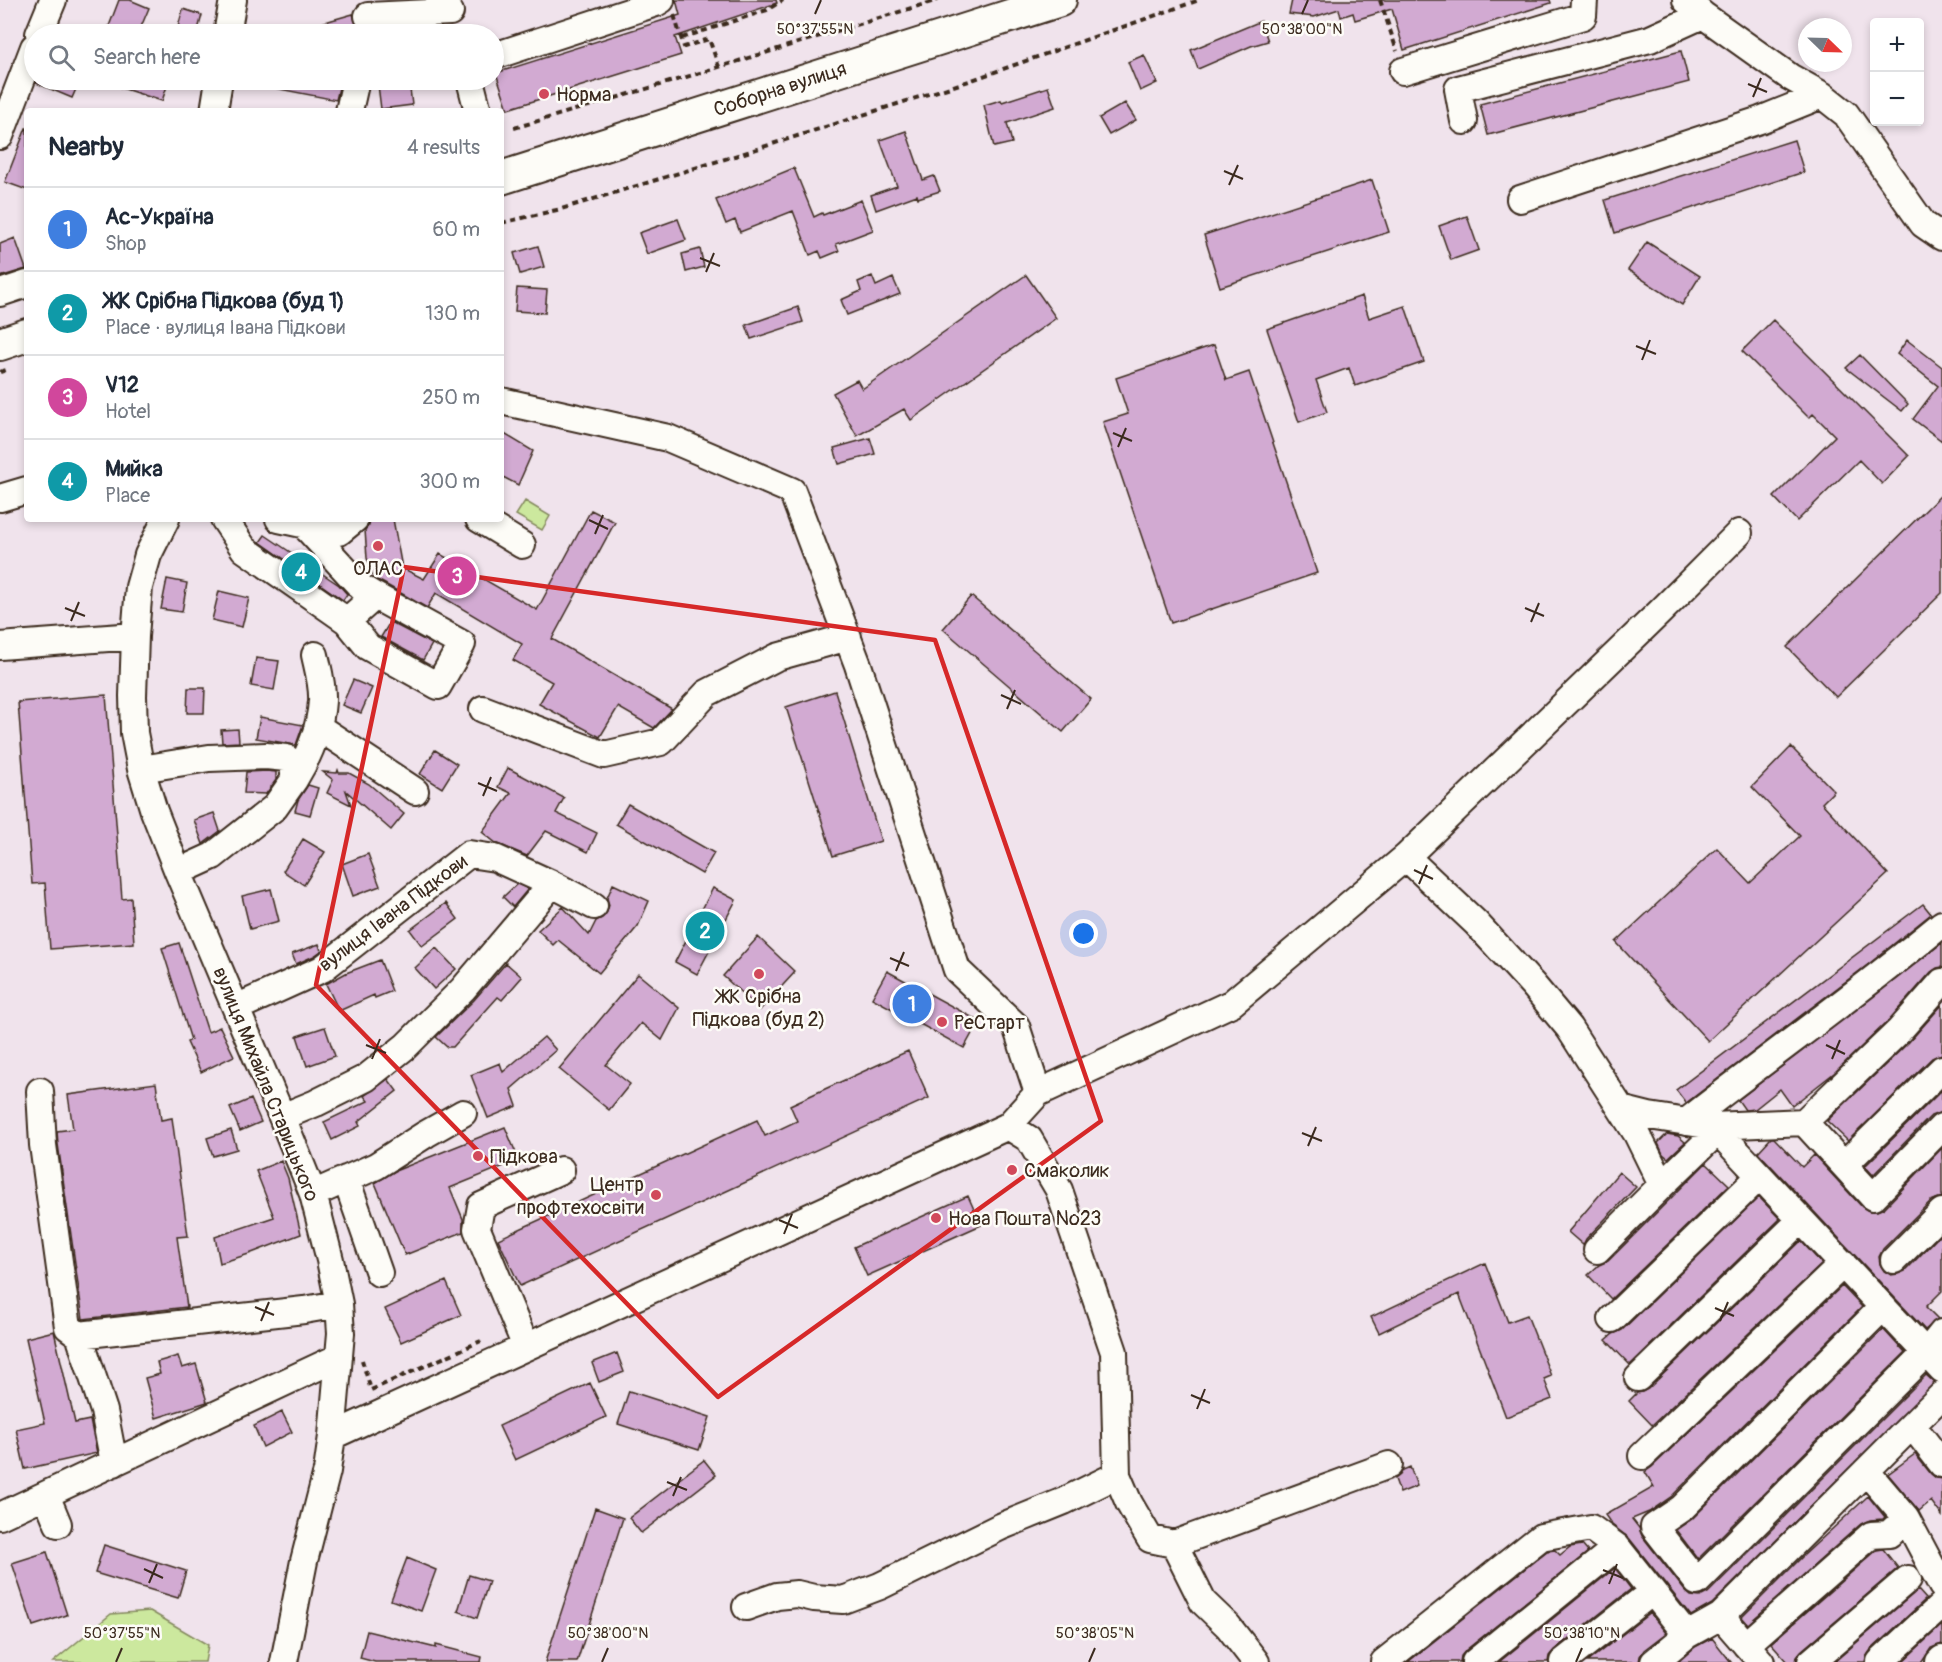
<!DOCTYPE html>
<html lang="en">
<head>
<meta charset="utf-8">
<style>
  body { margin:0; font-family:Pangolin,sans-serif; background:#f6f6f7; color:#1f2937 }
  .controls { position:absolute; right:18px; top:18px; display:grid; overflow:hidden; border-radius:6px; box-shadow:0 3px 9px #0003 }
  .controls button { width:54px; height:54px; display:grid; place-items:center; padding:0; border:0; border-bottom:2px solid #e0e1e3; background:#fff; color:#1f2937; font:30px sans-serif }
  .compass { position:absolute; left:1798px; top:18px; width:54px; height:54px; border-radius:50%; background:#fff; box-shadow:0 3px 9px #0003; rotate:113deg }
  .you { position:absolute; left:1084px; top:934px; width:21px; height:21px; margin:-15px; border:4px solid #fff; border-radius:50%; background:#1a73e8; box-shadow:0 0 0 9px #1a73e833 }
  .badge { display:grid; place-items:center; width:39px; height:39px; border-radius:50%; background:#d1495b; color:#fff; font-size:20px; font-weight:700 }
  .pin { position:absolute; translate:-50% -50%; border:3px solid #fff; box-shadow:0 2px 6px #0006 }
  .list { margin:0; padding:0; list-style:none }
  h2 { display:flex; justify-content:space-between; align-items:center; height:78px; margin:0; padding:0 24px; font-size:26px }
  h2 small { font-size:20px; font-weight:400; color:#747a83 }
  .list li { display:grid; grid-template-columns:39px 1fr auto; gap:18px; align-items:center; box-sizing:border-box; height:84px; padding:0 24px; border-top:2px solid #e0e1e3 }
  .list b { display:block; font-size:22px; white-space:nowrap }
  .list p { margin:0; font-size:20px; white-space:nowrap; color:#747a83 }
  .list em { font-size:20px; font-style:normal; color:#747a83 }
  .icon { flex:none; width:33px; height:33px; fill:none; stroke:currentColor; stroke-width:2; stroke-linecap:round; stroke-linejoin:round }
  .map { position:relative; flex:none; width:1942px; height:1662px; overflow:hidden }
  .search { position:absolute; background:#fff; box-shadow:0 3px 9px #0003; left:24px; top:24px; width:480px; height:66px; display:flex; align-items:center; gap:15px; box-sizing:border-box; padding:0 21px; border-radius:33px; color:#747a83; font-size:22px }
  .panel { position:absolute; background:#fff; box-shadow:0 3px 9px #0003; left:24px; top:108px; width:480px; height:414px; border-radius:6px }
  .map>svg:first-child { display:block }
</style>
</head>
<body>
<div class="map">
<svg width="1942" height="1662" viewBox="0 0 1942 1662">
  <rect width="100%" height="100%" fill="#f0e3ec"/>
  <filter id="ink" filterUnits="userSpaceOnUse"><feTurbulence type="fractalNoise" baseFrequency=".0167" numOctaves="2"/><feDisplacementMap in="SourceGraphic" scale="12" xChannelSelector="R" yChannelSelector="G"/><feConvolveMatrix kernelMatrix="1 2 1 2 8 2 1 2 1" color-interpolation-filters="sRGB"/></filter>
  <g filter="url(#ink)">
    <!-- green -->
    <path fill="#cce89e" stroke="#84895e" stroke-width="1.5" d="M525,501L550,516L542,530L516,515Z
      M150,1611L208,1645L205,1662H53L111,1614Z"/>
    <!-- building -->
    <path fill="#d2aad2" stroke="#3b2a1e" stroke-width="1.5" d="M119,0H130L149,8L138,34H106Z
      M676,0H776L777,3L675,37L681,55L508,109L496,73L680,15Z
      M1292,0H1550L1551,3L1404,50L1392,9L1355,20L1353,13L1341,17L1339,9L1314,17L1289,14Z
      M183,9L202,15L197,34H176Z
      M353,14L357,27L355,34H298L297,30Z
      M1261,21L1268,41L1251,46L1198,69L1191,50Z
      M1681,51L1689,82L1488,135L1480,104Z
      M1144,55L1157,83L1140,91L1128,62Z
      M38,80H80L72,98L36,83Z
      M106,80H169L162,101L106,83Z
      M270,80H341L336,100L269,87Z
      M409,81L412,105L381,109L378,85Z
      M1048,87L1055,107L1007,123L1012,143L994,147L984,105L1001,100L1002,102Z
      M1125,103L1136,120L1109,135L1099,118Z
      M26,128H27V190L5,182Z
      M906,131L923,180L934,176L940,191L918,198L917,195L876,210L871,195L897,186L880,140Z
      M1794,140L1804,172L1615,233L1605,200Z
      M794,168L814,217L822,213L823,215L861,200L873,230L836,244L839,251L822,258L819,251L810,255L793,211L740,232L735,220L726,224L716,200Z
      M1372,180L1389,232L1220,287L1204,235Z
      M1467,216L1479,250L1451,260L1439,226Z
      M678,219L686,240L647,254L639,233Z
      M15,238L26,269L0,277V244Z
      M1647,242L1700,276L1682,305L1628,270Z
      M538,246L544,267L520,274L514,253Z
      M700,249L704,267L686,272L682,254Z
      M1026,275L1056,318L911,420L904,409L857,436L833,393L857,380L862,389Z
      M872,276L876,286L893,278L900,294L847,315L841,300L861,291L858,282Z
      M517,288L547,290L545,313L515,311Z
      M1362,296L1369,318L1405,306L1424,362L1355,386L1349,368L1316,380L1327,412L1299,422L1267,329Z
      M798,307L803,322L751,339L746,325Z
      M1773,320L1909,456L1882,484L1859,460L1797,521L1774,497L1835,436L1813,414L1809,418L1742,351Z
      M1907,340L1942,367V441L1913,419L1938,386L1897,354Z
      M1214,345L1226,380L1249,372L1317,573L1171,623L1103,422L1128,414L1116,378Z
      M1860,355L1908,404L1902,411L1846,368Z
      M501,432L533,451L518,485L501,476Z
      M870,438L875,454L839,464L834,448Z
      M1942,494V593L1836,697L1787,647Z
      M591,510L615,522L552,639L672,709L654,728L618,707L600,737L539,704L552,682L513,660L522,644L436,593L427,608L383,583L374,578L367,558L365,530L369,525L370,519H393L402,568L424,579L440,554L537,610Z
      M265,535L339,585L347,594L343,600L260,542Z
      M167,579L187,583L182,612L161,609Z
      M219,591L249,598L242,627L212,620Z
      M971,596L1091,699L1063,732L943,629Z
      M390,622L432,644L423,660L381,637Z
      M256,658L279,661L274,690L251,686Z
      M353,680L372,688L361,713L342,705Z
      M188,688H205L204,713H187Z
      M835,691L881,841L833,856L786,707Z
      M106,695L122,899L131,898L134,943L50,949L45,883L32,884L18,702Z
      M260,717L303,725L296,745L256,738Z
      M238,729L239,742L222,743L221,730Z
      M1791,747L1834,791L1822,803L1888,874L1708,1041L1616,942L1717,848L1750,883L1800,836L1752,787Z
      M435,750L457,764L442,788L420,774Z
      M508,768L564,798L556,813L597,833L588,852L546,831L527,856L496,843L482,832L511,793L498,787Z
      M338,770L339,773H349L369,784L404,814L391,830L346,791L351,805L327,793L333,780L323,772L337,773Z
      M266,771L276,772V780L266,794L244,793L246,772Z
      M308,785L318,788L310,815L295,811L298,800Z
      M628,804L714,853L702,874L616,824Z
      M214,813L220,831L203,844L194,820Z
      M303,839L325,852L304,885L283,871Z
      M368,854L380,886L353,896L342,864Z
      M517,884L528,889L513,907L503,897Z
      M613,884L649,901L638,926L599,973L558,940L553,945L538,930L563,907L589,935L596,921L602,918L607,912L609,905L607,898Z
      M713,888L736,900L697,974L675,962Z
      M271,889L279,921L250,929L242,896Z
      M446,903L458,919L422,946L410,930Z
      M1923,904L1931,914L1870,963L1686,1103L1676,1090Z
      M758,937L795,972L760,1010L723,976Z
      M179,943L208,1032L220,1027L234,1056L201,1072L187,1042L191,1040L162,948Z
      M1942,943V967L1937,968L1931,972L1887,1022L1834,1073L1792,1106L1780,1089L1755,1109L1745,1110L1738,1100Z
      M319,944L321,951L314,956L296,964L292,954Z
      M436,948L456,969L434,989L415,968Z
      M380,960L392,991L375,998L374,995L339,1011L326,984L346,973Z
      M506,963L522,977L502,1000L498,997L453,1047H447L436,1037L474,1000Z
      M887,971L979,1021L964,1048L872,998Z
      M638,974L679,1008L662,1040L641,1023L606,1065L630,1084L609,1110L559,1069Z
      M1942,1005V1054L1932,1058L1848,1141L1827,1121L1908,1043Z
      M325,1027L335,1056L307,1066L297,1036Z
      M544,1037L556,1050L511,1089L517,1106L488,1118L471,1075L500,1063L503,1072Z
      M908,1051L929,1098L520,1286L498,1239L757,1120L765,1136L797,1121L790,1105Z
      M388,1079L397,1091L358,1122L360,1126L332,1140L324,1122L368,1101L364,1096Z
      M156,1083L161,1120L172,1118L188,1236L177,1237L187,1307L83,1319L58,1144L57,1131L73,1129L68,1095Z
      M1942,1090V1112L1931,1116L1873,1175L1865,1166Z
      M251,1099L261,1122L240,1131L230,1108Z
      M505,1127L519,1160L450,1188L463,1219V1232L405,1255L375,1183L395,1171Z
      M231,1130L237,1149L213,1156L207,1138Z
      M1667,1134L1678,1136L1685,1142L1668,1158L1663,1154L1658,1143Z
      M1771,1138H1774L1802,1167L1814,1155L1862,1207L1869,1211H1877L1884,1208L1942,1148V1197L1931,1201L1883,1249L1879,1257L1880,1264L1884,1271L1891,1275L1898,1274L1905,1271L1942,1233V1291L1926,1307L1938,1319L1925,1330L1758,1152Z
      M281,1161L288,1178L301,1234L249,1254L220,1263L215,1237L274,1217L256,1171Z
      M1706,1163L1729,1185L1611,1299L1588,1275L1599,1265L1608,1261Z
      M1619,1172L1636,1187L1586,1239L1583,1245L1568,1232Z
      M968,1196L981,1225L867,1276L854,1247Z
      M1759,1197L1780,1219L1630,1365L1606,1340L1613,1334L1622,1330Z
      M1801,1241L1822,1264L1652,1425L1629,1401L1637,1393L1642,1392L1648,1389Z
      M1485,1263L1508,1322L1527,1315L1551,1376L1544,1379L1552,1399L1506,1417L1459,1294L1379,1333L1371,1317Z
      M446,1281L461,1315L401,1342L385,1309Z
      M1842,1286L1862,1307L1672,1496L1649,1512L1632,1519L1639,1528L1642,1536L1685,1591L1691,1596L1700,1597L1708,1593L1926,1375L1935,1383L1712,1604L1691,1616L1629,1538L1612,1525L1605,1515L1654,1487L1645,1472L1652,1467Z
      M1883,1329L1905,1353L1698,1559L1676,1530L1692,1519Z
      M54,1331L75,1423L90,1420L97,1453L25,1469L16,1429L45,1423L26,1338Z
      M617,1353L624,1372L599,1382L592,1363Z
      M178,1356L182,1368L196,1364L207,1402L156,1418L145,1378L160,1374L157,1362Z
      M590,1383L606,1417L515,1460L499,1426Z
      M629,1391L710,1417L699,1450L618,1424Z
      M282,1412L292,1432L263,1447L254,1426Z
      M1915,1454L1931,1474L1936,1478L1942,1479V1516L1931,1501L1919,1511L1888,1474Z
      M704,1460L716,1475L641,1533L629,1518Z
      M1410,1467L1417,1486L1400,1493L1395,1479L1400,1475L1403,1470Z
      M1868,1496L1885,1517L1883,1519L1870,1520L1861,1524L1748,1624L1742,1617L1804,1555Z
      M595,1508L623,1518L577,1662H545Z
      M104,1545L186,1571L178,1598L95,1573Z
      M1582,1545L1588,1552L1466,1650L1461,1656L1460,1662H1408L1547,1551L1555,1550L1560,1555L1570,1547Z
      M1883,1549L1898,1568L1801,1651L1797,1656L1796,1662H1788L1771,1643L1877,1550Z
      M47,1552L67,1615L33,1626L12,1563Z
      M407,1558L436,1570L421,1611L391,1600Z
      M1615,1568L1631,1589L1554,1650L1549,1656L1548,1662H1499Z
      M469,1575L489,1581L477,1618L458,1611Z
      M1918,1590L1926,1599L1870,1651L1866,1657L1865,1662H1834Z
      M1650,1613L1666,1633L1644,1650L1640,1656L1639,1662H1587Z
      M1942,1625V1644L1931,1648L1922,1662H1902Z
      M367,1631L436,1648V1645L482,1657L481,1662H375L360,1658Z
      M1712,1638L1731,1662H1678L1695,1647Z"/>
    <g fill="none" stroke-linecap="round" stroke-linejoin="round">
      <!-- minor casing -->
      <g stroke="#3b2a1e" stroke-width="30">
        <path id="minor" d="M1686,0L1703,15L1790,77L1822,95L1846,114L1923,224L1942,237
          M368,16L450,12
          M39,34L53,0
          M227,34L233,0
          M494,56L656,3L661,0
          M1403,71L1583,16L1584,0
          M470,80L478,111
          M214,111L219,80
          M349,111L356,80
          M1464,121L1458,89L1650,39L1703,15
          M0,136L34,47
          M1520,199L1760,120L1822,95
          M0,293L27,284
          M501,401L668,438L792,491L858,665L957,970L1016,1026L1038,1093
          M0,498L27,490
          M166,519L148,555L139,587L135,636L133,696L134,733L141,769L154,811L178,872L282,1117L313,1194L330,1260L339,1304L341,1333L332,1436L327,1471L304,1561L284,1662
          M224,519L244,549L347,621L368,647L438,686L462,644L375,596L347,621
          M279,519L339,532L355,519
          M479,519L522,545
          M305,526L362,588L375,596
          M0,646L135,636
          M483,709L604,755L661,742L707,693L777,657L848,637
          M318,727L415,791
          M141,769L209,758L266,756L286,758L294,764V780L275,807L213,856L178,872
          M294,780C309,756 320,730 322,701C323,686 318,669 315,655
          M1406,857L1476,923L1533,985L1569,1028L1637,1134L1662,1185
          M236,1008L322,969L469,854L495,858L552,884L594,906
          M40,1091L43,1145L68,1327L79,1335L104,1411L114,1463
          M1621,1109L1649,1116L1713,1126L1942,1370
          M282,1117L316,1103L366,1078L406,1046L463,989L552,884
          M1686,1122C1771,1055 1859,993 1942,924
          M1804,1122L1898,1032L1942,982
          M1008,1126L1029,1139L1059,1190L1114,1352L1117,1475L1129,1503L1150,1539L1174,1544L1389,1465
          M1713,1126L1804,1122L1873,1197L1942,1127
          M1844,1165L1942,1069
          M346,1179L379,1273
          M313,1194L376,1166L426,1134L463,1113
          M1597,1250L1662,1185L1718,1131
          M1894,1260L1942,1212
          M1883,1307L1682,1508L1654,1527L1697,1582L1926,1353L1942,1333
          M1612,1319L1760,1176
          M79,1335L304,1310L339,1304
          M526,1347L477,1229L481,1206L561,1170
          M1638,1378L1801,1220
          M1912,1425L1942,1464
          M332,1436L1008,1126L1038,1093L1232,1003L1406,857L1661,611L1739,533
          M1642,1456L1843,1264
          M46,1495L58,1524
          M0,1516L339,1357
          M1906,1518L1942,1586
          M1174,1544L1203,1602L1228,1626L1256,1662
          M746,1607L777,1596L797,1594L814,1598L843,1600L880,1586L1000,1527L1064,1501L1117,1475
          M1721,1616L1942,1395
          M1687,1635L1721,1616L1761,1662
          M1746,1645L1871,1535L1889,1534L1906,1518L1866,1471
          M1384,1662L1541,1537L1591,1528L1617,1547L1687,1635L1654,1662
          M1475,1662L1617,1547
          M1563,1662L1652,1592
          M1811,1662L1908,1579
          M1880,1662L1942,1605
          M1939,1662L1942,1659"/>
      </g>
      <!-- major casing -->
      <g stroke="#3b2a1e" stroke-width="36">
        <path id="major" d="M501,178L1060,0
          M0,344L27,335"/>
      </g>
      <!-- path -->
      <path stroke="#3b2a1e" stroke-width="4" stroke-dasharray="6 4.5" stroke-linecap="butt" d="M1380,0L1397,51
        M674,15L684,47L709,39L719,67
        M682,38L767,10L783,0
        M514,128L680,79L938,0
        M501,223L561,209L738,155L969,81L1199,0
        M0,372L9,369
        M362,1360L371,1390L481,1341"/>
      <!-- minor -->
      <use href="#minor" stroke="#fdfcf7" stroke-width="26"/>
      <!-- major -->
      <use href="#major" stroke="#fdfcf7" stroke-width="32"/>
    </g>
  </g>
  <!-- marked area -->
  <path fill="none" stroke="#d62828" stroke-width="4.5" stroke-linejoin="round" d="M404,567L935,640L1101,1121L718,1397L316,985Z"/>
  <!-- ticks -->
  <path fill="none" stroke="#3b2a1e" stroke-width="2" d="M815,14L821,0M1302,14L1308,0M1748,84L1767,92M1753,97L1761,78M1224,171L1243,179M1229,185L1238,165M700,258L720,266M706,272L714,253M1636,346L1656,354M1642,360L1650,340M1113,433L1132,441M1118,447L1126,428M589,520L608,529M595,534L603,515M65,608L85,616M1525,608L1544,616M71,621L79,602M1531,622L1539,603M1001,695L1021,704M1007,709L1015,690M478,783L497,791M483,796L491,777M1414,870L1433,879M1419,884L1427,865M890,958L909,966M896,971L904,952M366,1045L386,1053M1826,1045L1845,1054M372,1059L380,1039M1832,1059L1840,1040M1302,1133L1322,1141M1308,1146L1316,1127M779,1220L798,1228M784,1234L792,1214M255,1307L274,1315M1715,1308L1734,1316M261,1321L269,1302M1720,1321L1728,1302M1191,1395L1210,1403M1197,1409L1205,1389M667,1482L687,1490M673,1496L681,1477M144,1569L163,1578M1603,1570L1623,1578M149,1583L157,1564M1609,1584L1617,1564M116,1662L122,1648M602,1662L608,1648M1089,1662L1095,1648M1576,1662L1582,1648"/>
  <!-- markers -->
  <g fill="#d1495b" stroke="#fdfcf7" stroke-width="2">
    <circle cx="544" cy="94" r="6"/>
    <circle cx="378" cy="546" r="6"/>
    <circle cx="759" cy="974" r="6"/>
    <circle cx="942" cy="1022" r="6"/>
    <circle cx="478" cy="1156" r="6"/>
    <circle cx="1012" cy="1170" r="6"/>
    <circle cx="656" cy="1195" r="6"/>
    <circle cx="936" cy="1218" r="6"/>
  </g>
  <g text-anchor="middle" dominant-baseline="central" stroke-width="5" stroke-linejoin="round" paint-order="stroke">
    <!-- street labels -->
    <g font-size="20" fill="#3b2a1e" stroke="#fdfcf7">
      <text transform="translate(780 89) rotate(-18)">Соборна вулиця</text>
      <text transform="translate(393 913) rotate(-37)">вулиця Івана Підкови</text>
      <text transform="translate(266 1084) rotate(68)">вулиця Михайла Старицького</text>
    </g>
    <!-- poi labels -->
    <g font-size="20" fill="#3b2a1e" stroke="#fdfcf7" text-anchor="start">
      <text x="556" y="94">Норма</text>
      <text x="378" y="568" text-anchor="middle">ОЛАС</text>
      <text x="759" y="996" text-anchor="middle">ЖК Срібна<tspan x="759" dy="23">Підкова (буд 2)</tspan></text>
      <text x="954" y="1022">РеСтарт</text>
      <text x="490" y="1156">Підкова</text>
      <text x="1024" y="1170">Смаколик</text>
      <text x="644" y="1184" text-anchor="end">Центр<tspan x="644" dy="23">профтехосвіти</tspan></text>
      <text x="948" y="1218">Нова Пошта №23</text>
    </g>
  </g>
  <g font-size="15" text-anchor="middle" fill="#3b2a1e" stroke="#fdfcf7" stroke-width="5" stroke-linejoin="round" paint-order="stroke">
    <text x="815" y="34">50°37'55"N</text>
    <text x="1302" y="34">50°38'00"N</text>
    <text x="122" y="1638">50°37'55"N</text>
    <text x="608" y="1638">50°38'00"N</text>
    <text x="1095" y="1638">50°38'05"N</text>
    <text x="1582" y="1638">50°38'10"N</text>
  </g>
</svg>
<div class="controls">
<button>+</button>
<button>−</button>
</div>
<svg class="compass" viewBox="-18 -18 36 36"><path d="M0-13l5 13h-10z" fill="#e53935"/><path d="M0 13l5-13h-10z" fill="#747a83"/></svg>
<div class="you"></div>
<div class="pin badge" style="left:912px;top:1004px;background:#3f7fe0">1</div>
<div class="pin badge" style="left:705px;top:931px;background:#0f9aa8">2</div>
<div class="pin badge" style="left:457px;top:576px;background:#d1479c">3</div>
<div class="pin badge" style="left:301px;top:572px;background:#0f9aa8">4</div>
<div class="search"><svg class="icon" aria-label="search" viewBox="0 0 24 24"><circle cx="10" cy="10" r="6"/><path d="M15 15l6 6"/></svg>Search here</div>
<section class="panel">
<h2>Nearby<small>4 results</small></h2>
<ul class="list">
<li><span class="badge" style="background:#3f7fe0">1</span><div><b>Ас-Україна</b><p>Shop</p></div><em>60 m</em></li>
<li><span class="badge" style="background:#0f9aa8">2</span><div><b>ЖК Срібна Підкова (буд 1)</b><p>Place · вулиця Івана Підкови</p></div><em>130 m</em></li>
<li><span class="badge" style="background:#d1479c">3</span><div><b>V12</b><p>Hotel</p></div><em>250 m</em></li>
<li><span class="badge" style="background:#0f9aa8">4</span><div><b>Мийка</b><p>Place</p></div><em>300 m</em></li>
</ul>
</section>
</div>
</body>
</html>
